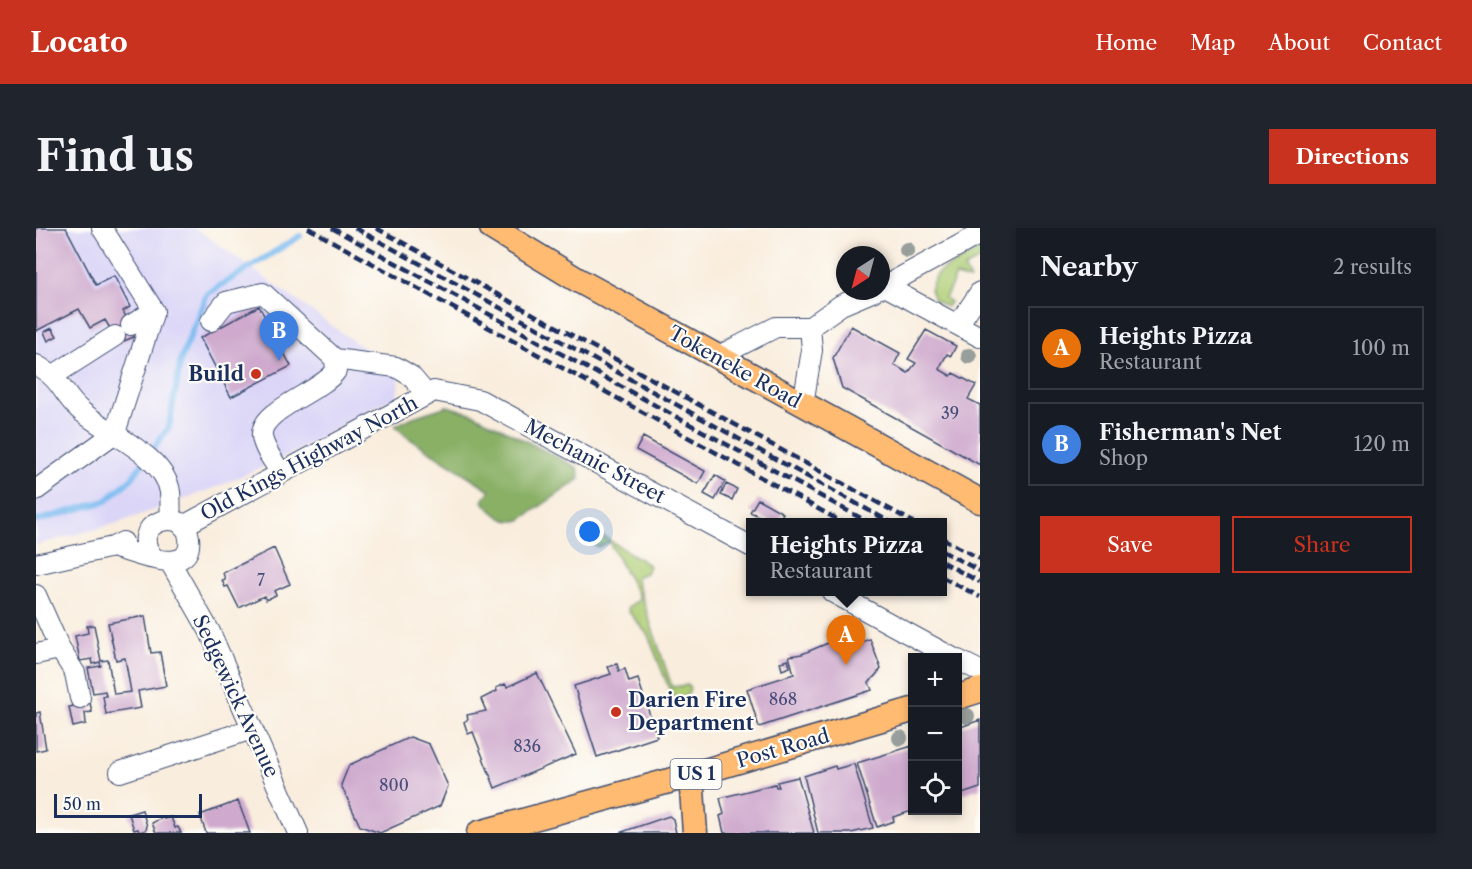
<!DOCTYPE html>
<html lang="en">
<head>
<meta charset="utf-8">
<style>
  body { margin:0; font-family:"Libre Caslon Text",serif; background:#20242c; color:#f1f3f6 }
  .controls { position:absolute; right:18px; bottom:18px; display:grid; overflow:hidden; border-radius:0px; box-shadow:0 3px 9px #0003 }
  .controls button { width:54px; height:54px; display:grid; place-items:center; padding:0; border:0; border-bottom:2px solid #363941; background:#171b24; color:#f1f3f6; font:30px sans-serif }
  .compass { position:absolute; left:800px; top:18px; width:54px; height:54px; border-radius:50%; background:#171b24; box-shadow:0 3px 9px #0003; rotate:216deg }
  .scale { position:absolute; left:18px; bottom:15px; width:148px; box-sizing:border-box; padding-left:6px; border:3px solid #1b2f5e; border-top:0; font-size:16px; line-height:21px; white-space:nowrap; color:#1b2f5e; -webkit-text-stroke:4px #fdfcf7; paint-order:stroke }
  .you { position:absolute; left:554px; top:304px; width:21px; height:21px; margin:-15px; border:4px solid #fff; border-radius:50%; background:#1a73e8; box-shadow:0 0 0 9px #1a73e833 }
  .badge { display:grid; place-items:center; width:39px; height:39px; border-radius:50%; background:#c8321e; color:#fff; font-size:20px; font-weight:700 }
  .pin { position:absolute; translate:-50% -50px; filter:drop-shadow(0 2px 3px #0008) }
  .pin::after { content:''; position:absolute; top:32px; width:21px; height:18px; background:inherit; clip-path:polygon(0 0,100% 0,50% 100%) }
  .popup { position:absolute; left:710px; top:290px; width:201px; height:78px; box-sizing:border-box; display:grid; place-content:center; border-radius:0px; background:#171b24; filter:drop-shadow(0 2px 4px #0005); font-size:20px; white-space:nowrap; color:#9ea1a6 }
  .popup b { font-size:22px; color:#f1f3f6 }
  .popup::after { content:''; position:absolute; left:50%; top:100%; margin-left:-12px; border:12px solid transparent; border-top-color:#171b24 }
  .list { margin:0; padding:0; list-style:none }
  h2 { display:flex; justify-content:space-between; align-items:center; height:78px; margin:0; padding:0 24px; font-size:26px }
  h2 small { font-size:20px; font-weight:400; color:#9ea1a6 }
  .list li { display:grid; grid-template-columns:39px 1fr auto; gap:18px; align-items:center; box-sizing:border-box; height:84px; margin:0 12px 12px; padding:0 12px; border:2px solid #363941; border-radius:0px }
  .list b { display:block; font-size:22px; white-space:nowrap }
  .list p { margin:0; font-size:20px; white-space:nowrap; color:#9ea1a6 }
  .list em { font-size:20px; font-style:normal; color:#9ea1a6 }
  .actions { display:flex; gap:12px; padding:18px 24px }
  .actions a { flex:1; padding:14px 0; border:2px solid #c8321e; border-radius:0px; text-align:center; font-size:21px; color:#c8321e }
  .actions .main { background:#c8321e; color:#fff }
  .icon { flex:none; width:33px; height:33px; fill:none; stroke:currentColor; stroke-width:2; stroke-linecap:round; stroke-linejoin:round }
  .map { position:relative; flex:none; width:944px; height:605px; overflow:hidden; border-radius:0px }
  header { display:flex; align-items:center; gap:36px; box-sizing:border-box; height:84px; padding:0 30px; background:#c8321e; color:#fff }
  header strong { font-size:28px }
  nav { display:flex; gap:33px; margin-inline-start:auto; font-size:21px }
  .intro { display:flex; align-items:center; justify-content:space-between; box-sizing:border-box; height:144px; padding:0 36px }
  h1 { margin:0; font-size:42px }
  .button { padding:15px 27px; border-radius:0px; background:#c8321e; color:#fff; font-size:21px; font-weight:700 }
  main { display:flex; gap:36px; padding:0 36px }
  aside { flex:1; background:#171b24; border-radius:0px; box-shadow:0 3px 9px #0003 }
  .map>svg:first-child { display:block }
</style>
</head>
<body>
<header>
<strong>Locato</strong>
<nav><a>Home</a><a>Map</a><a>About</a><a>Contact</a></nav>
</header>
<div class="intro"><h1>Find us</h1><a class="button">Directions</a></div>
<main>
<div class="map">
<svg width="944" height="605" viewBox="0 0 944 605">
  <rect width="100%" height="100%" fill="#fdfcf7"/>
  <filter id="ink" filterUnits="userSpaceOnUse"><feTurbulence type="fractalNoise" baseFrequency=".0167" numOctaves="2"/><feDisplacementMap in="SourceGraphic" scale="12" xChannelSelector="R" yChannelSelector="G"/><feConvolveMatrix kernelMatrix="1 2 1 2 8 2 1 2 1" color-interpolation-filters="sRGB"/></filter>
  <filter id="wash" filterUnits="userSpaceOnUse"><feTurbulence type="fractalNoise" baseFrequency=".008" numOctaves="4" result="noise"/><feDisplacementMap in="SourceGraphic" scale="24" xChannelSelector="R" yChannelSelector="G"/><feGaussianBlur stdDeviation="1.35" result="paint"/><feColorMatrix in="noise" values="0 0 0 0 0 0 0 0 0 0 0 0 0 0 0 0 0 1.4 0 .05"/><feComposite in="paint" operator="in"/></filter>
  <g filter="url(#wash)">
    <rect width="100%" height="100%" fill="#f9eddd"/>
    <!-- built -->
    <path fill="#dbd6f7" d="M0,0H159L364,146L361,169L331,182L256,226L181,259L82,295L0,317Z"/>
    <!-- green -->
    <path fill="#aecd75" stroke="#647e6a" stroke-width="1.5" d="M944,22V32L928,40L934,52L920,48L909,70L914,74L911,79L898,72L894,61L900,47L908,41Z
      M557,302L613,337L610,345L599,349L636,459L652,457L654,461L651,468L642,471L636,468L612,407L593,384L592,379L604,371L573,314L562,319L555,316L552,307Z"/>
    <!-- forest -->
    <path fill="#8ab066" stroke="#527062" stroke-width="1.5" d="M411,178L438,186L542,240L544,251L484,292C467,297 457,284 446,273L454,262L371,209L359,198L377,189Z"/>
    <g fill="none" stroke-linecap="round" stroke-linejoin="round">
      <!-- stream -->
      <path stroke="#7cbbf0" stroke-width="6" d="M0,293L70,273L96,250L133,199L145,131L171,66L264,8"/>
    </g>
    <g id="blocks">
      <!-- building -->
      <path fill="#cfaace" d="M0,0H30L60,57L78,48L94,79L87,83L100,108L83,115L69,92L54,100L43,81L0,103Z
        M223,78L255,138L195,169L164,110Z
        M815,98L864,125L858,137L872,145L880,135L872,131L890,102L920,118L915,128L911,126L903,141L915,148L917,145L940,157L932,171L944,177V237L806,160L797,130Z
        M16,100L21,108L12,113L8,104Z
        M607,209L669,243L662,256L600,222Z
        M679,247L689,253L679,272L668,266Z
        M690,256L701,261L696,272L685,267Z
        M722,271L747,285L742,294H736L714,284Z
        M238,320L254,356L238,363L240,367L230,372L228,368L203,380L192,358L189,359L186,352L189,351L187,345Z
        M109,388L115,425L124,424L130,458L102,463L105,480L70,486L67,468H70L69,463L57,465L52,440L65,438L64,434L57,436L56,431L44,433L39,408L52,405L51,398L58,397L65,433L72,432L78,466L95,464L89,430L80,432L72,395Z
        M811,407L815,418L834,411L845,441L833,455L836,462L723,499L711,461L758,446L753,428L766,426Z
        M752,432L754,439L746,442L744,434Z
        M581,436L583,443L589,441L593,454L602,451L621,509L561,529L538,458L575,446L572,439Z
        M501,445L540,526L459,560L437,504L432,506L428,494L432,491L431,487L450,483L445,471L461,463L460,460L469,456L471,459Z
        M54,475L56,484L49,485L50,496L37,499L33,479Z
        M4,484L10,521L0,523V485Z
        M944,492V560L923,567L922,500Z
        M374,509L393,516L412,558L404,578L344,605L324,598L305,557L313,537Z
        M876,518V583L857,589L858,593L841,599L821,535Z
        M818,536L837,600L815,605H782L768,548L799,538L800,541Z
        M762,549L778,605H688L684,588L688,586L684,570L739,556L740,559H743L741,554Z
        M202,573L214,605H170L164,587Z
        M106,582L111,598L110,602L103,604L102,601L98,602L93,586Z
        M633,588L637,591L640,605H583Z
        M127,589L128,591L135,589L139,600L142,599L145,605H120L116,595Z"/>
    </g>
  </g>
  <g filter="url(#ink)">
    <use href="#blocks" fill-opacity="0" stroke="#3c4c71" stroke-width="1.5"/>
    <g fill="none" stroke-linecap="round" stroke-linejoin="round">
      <!-- minor casing -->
      <g stroke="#3c4c71" stroke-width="22">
        <path id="minor" d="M849,58L944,109
          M845,60L944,6
          M175,93L190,74L227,65L299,131L300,143C285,164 223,182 226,208C227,220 239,235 245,245
          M95,97L118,83
          M922,97L944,64
          M681,129L740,99H774L805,77L838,63
          M299,131L360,139L375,148L391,167
          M0,137C27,152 25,165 44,182C68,204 129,227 134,264C135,273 134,282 135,291
          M18,147L79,108
          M767,176L776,122L774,99
          M0,262L79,205L118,83L66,0
          M147,298L398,163L444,172L714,318
          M77,319C96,324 158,352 153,310C149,275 88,296 118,330
          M134,334L174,404L262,605
          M0,336L77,319L87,314
          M796,364L917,430
          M0,367L24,421
          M0,426L24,421L39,445L44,470
          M922,432L944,443
          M84,544L216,501"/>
      </g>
      <!-- major casing -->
      <g stroke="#3c4c71" stroke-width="27">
        <path id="major" d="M456,0L540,51L944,273
          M922,469L944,462
          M655,547L659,605
          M443,605L655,547L876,482"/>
      </g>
      <!-- minor -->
      <use href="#minor" stroke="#fff" stroke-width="20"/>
      <!-- major -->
      <use href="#major" stroke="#ffbb71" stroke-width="24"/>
      <!-- rail -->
      <path stroke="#1b2f5e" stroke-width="4.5" stroke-dasharray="9 4.5" stroke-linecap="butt" d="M272,0L806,294
        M296,0L832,294
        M319,0L854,294
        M340,0L877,294
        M906,310L944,331
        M906,323L944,343
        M906,334L944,354
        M906,349L944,369"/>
    </g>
    <!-- trees -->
    <g fill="#979e9b">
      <circle cx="871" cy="22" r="8"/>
      <circle cx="933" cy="128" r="8"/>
      <circle cx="931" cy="488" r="8"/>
      <circle cx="864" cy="510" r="8"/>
    </g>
  </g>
  <!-- markers -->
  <g fill="#c8321e" stroke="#fdfcf7" stroke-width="2">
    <circle cx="220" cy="146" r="6"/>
    <circle cx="580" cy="484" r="6"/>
  </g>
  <g text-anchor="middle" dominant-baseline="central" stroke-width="4.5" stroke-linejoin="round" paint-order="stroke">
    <!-- number labels -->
    <g font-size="16" fill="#484e7a">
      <text x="914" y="185">39</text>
      <text x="225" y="352">7</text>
      <text x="747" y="471">868</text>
      <text x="491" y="518">836</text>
      <text x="358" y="557">800</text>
    </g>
    <!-- shield labels -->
    <rect fill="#fdfcf7" stroke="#5f6c8c" stroke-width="1.5" x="634.5" y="531" width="51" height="30" rx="4.5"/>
    <g font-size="18" font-weight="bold" fill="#1b2f5e">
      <text x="660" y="546">US 1</text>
    </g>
    <!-- street labels -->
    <g font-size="20" fill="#1b2f5e" stroke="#fdfcf7">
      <text transform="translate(699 139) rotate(29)">Tokeneke Road</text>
      <text transform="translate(273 230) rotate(-28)">Old Kings Highway North</text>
      <text transform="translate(559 233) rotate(28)">Mechanic Street</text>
      <text transform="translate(200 468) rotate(65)">Sedgewick Avenue</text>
      <text transform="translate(747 520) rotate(-16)">Post Road</text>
    </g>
    <!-- poi labels -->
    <g font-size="20" font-weight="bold" fill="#1b2f5e" stroke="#fdfcf7" text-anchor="end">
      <text x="208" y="146">Build</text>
      <text x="592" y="472" text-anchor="start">Darien Fire<tspan x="592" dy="23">Department</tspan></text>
    </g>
  </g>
</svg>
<div class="controls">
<button>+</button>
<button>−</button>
<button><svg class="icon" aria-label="locate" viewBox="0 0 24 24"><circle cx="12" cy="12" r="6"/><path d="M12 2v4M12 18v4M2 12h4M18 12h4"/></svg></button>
</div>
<svg class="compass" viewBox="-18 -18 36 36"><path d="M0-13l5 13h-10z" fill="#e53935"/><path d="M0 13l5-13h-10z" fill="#9ea1a6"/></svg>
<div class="scale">50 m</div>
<div class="you"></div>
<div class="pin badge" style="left:810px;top:437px;background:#e8710a">A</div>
<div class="popup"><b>Heights Pizza</b>Restaurant</div>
<div class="pin badge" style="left:243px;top:133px;background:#3f7fe0">B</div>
</div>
<aside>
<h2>Nearby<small>2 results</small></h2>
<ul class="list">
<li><span class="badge" style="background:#e8710a">A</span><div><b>Heights Pizza</b><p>Restaurant</p></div><em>100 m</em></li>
<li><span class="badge" style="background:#3f7fe0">B</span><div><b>Fisherman's Net</b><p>Shop</p></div><em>120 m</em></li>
</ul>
<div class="actions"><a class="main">Save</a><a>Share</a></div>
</aside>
</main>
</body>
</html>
